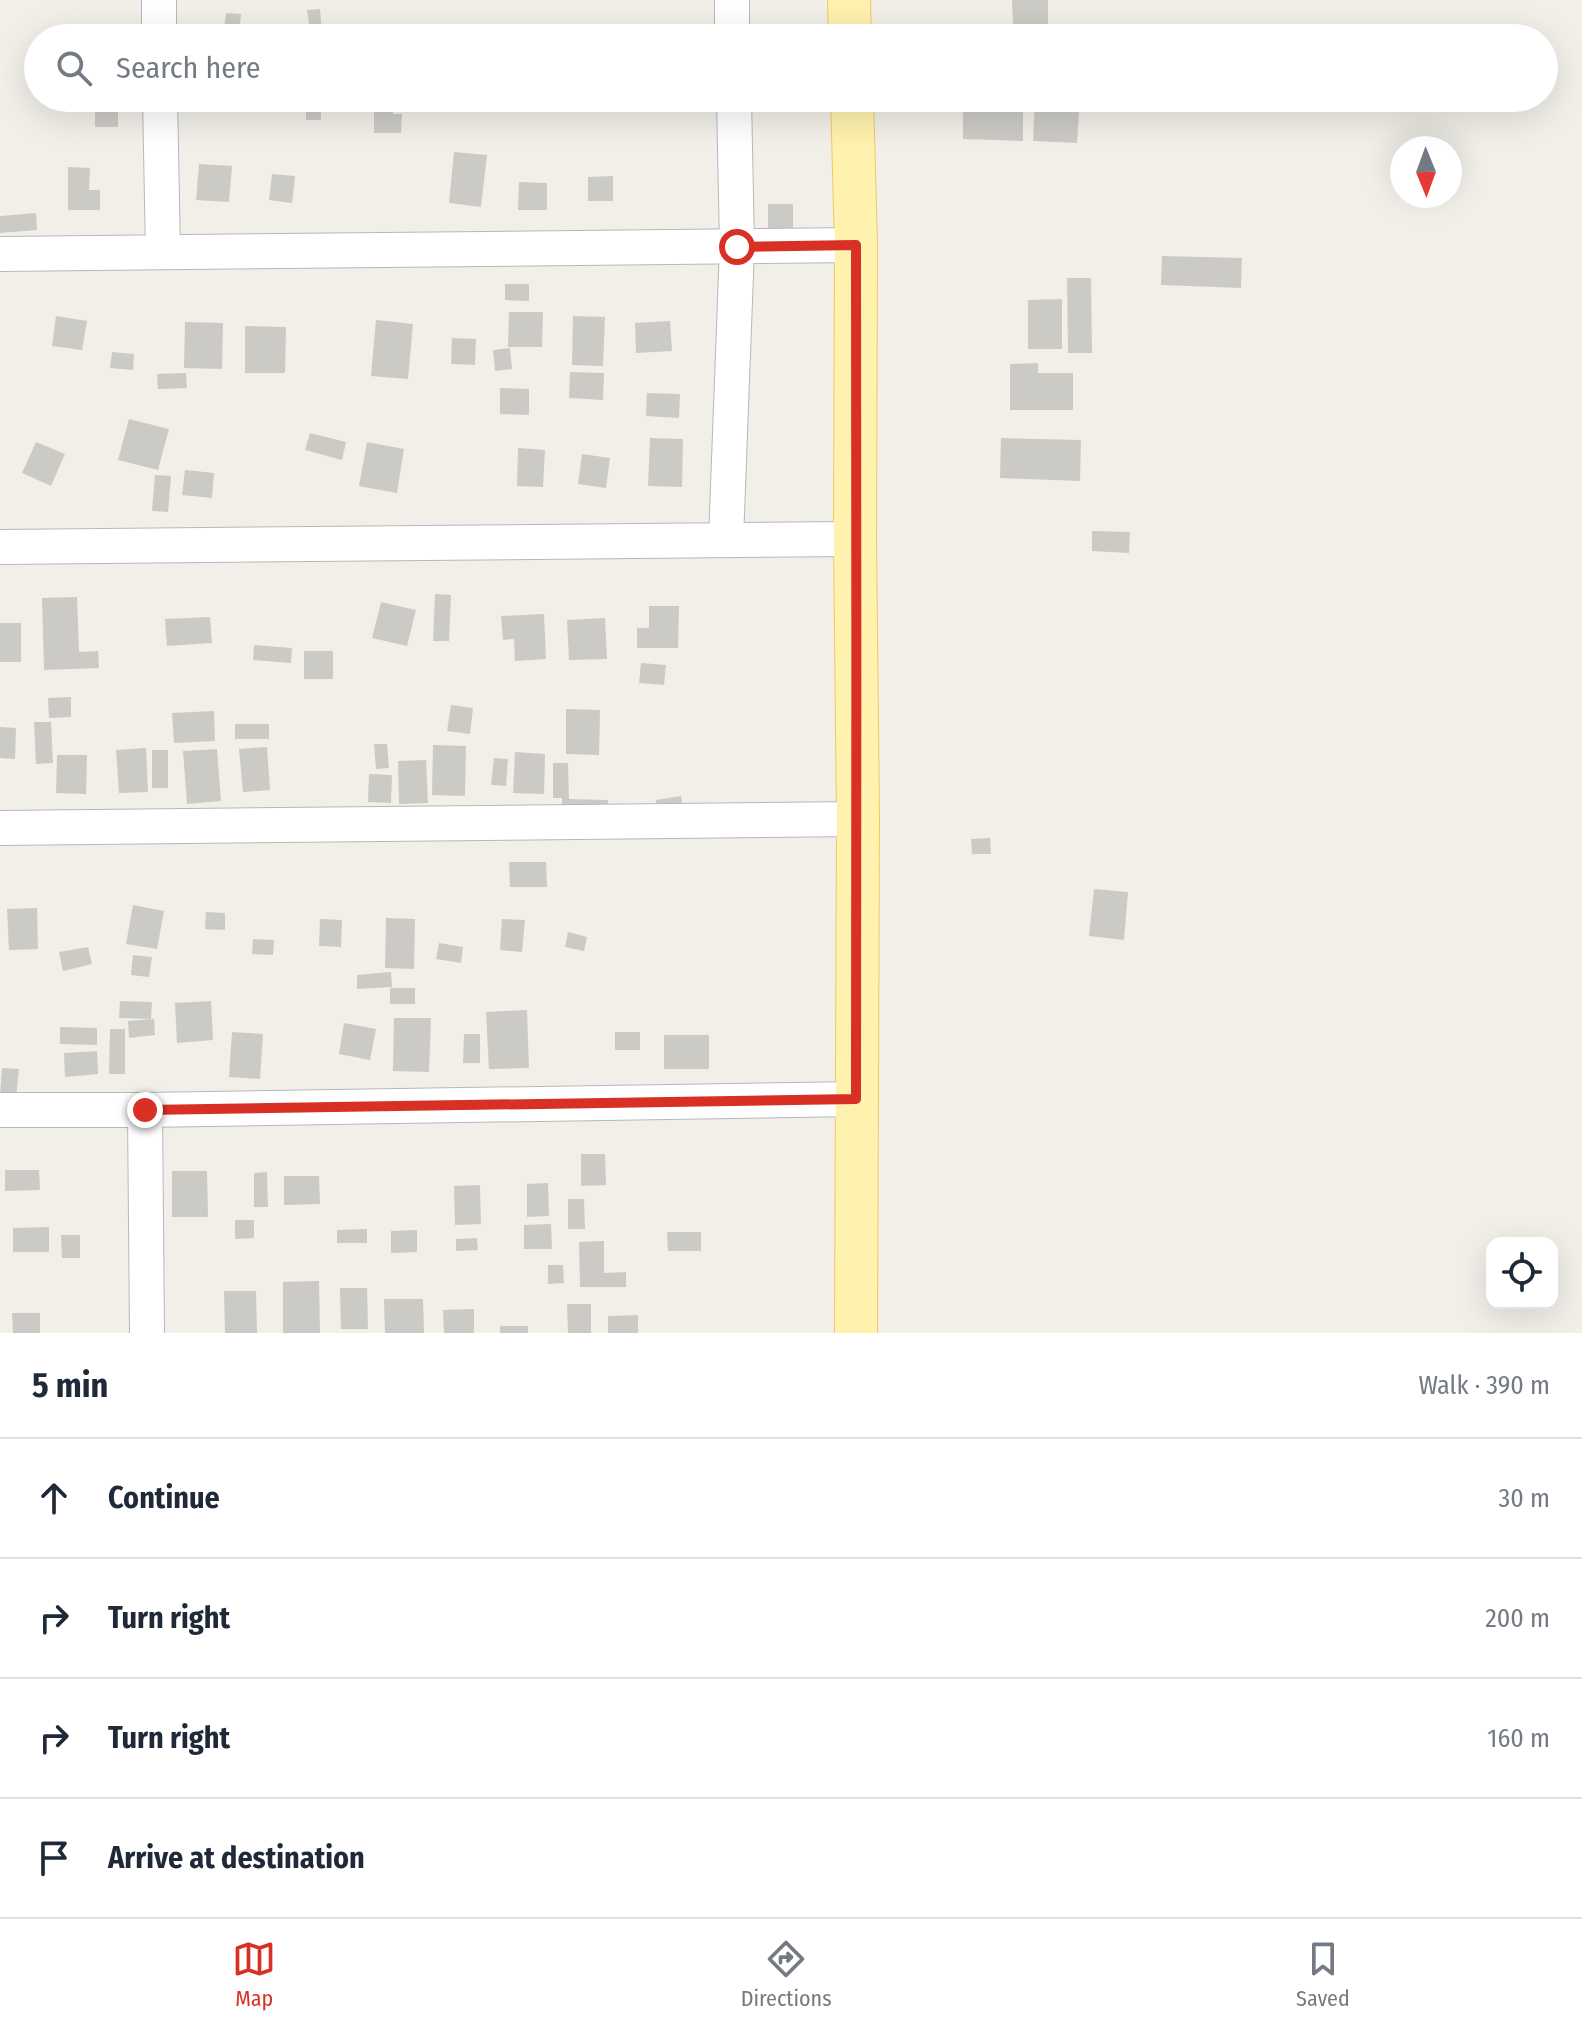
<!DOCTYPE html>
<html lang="en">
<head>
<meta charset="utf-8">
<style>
  body { margin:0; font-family:"Fira Sans Condensed",sans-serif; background:#f6f6f7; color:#1f2937 }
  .controls { position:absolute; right:24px; bottom:24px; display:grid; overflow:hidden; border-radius:16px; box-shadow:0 8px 32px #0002 }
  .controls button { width:72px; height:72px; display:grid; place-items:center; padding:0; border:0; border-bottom:2px solid #e0e1e3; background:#fff; color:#1f2937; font:40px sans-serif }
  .compass { position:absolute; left:1390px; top:136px; width:72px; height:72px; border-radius:50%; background:#fff; box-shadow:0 8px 32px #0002; rotate:179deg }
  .stop { position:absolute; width:24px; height:24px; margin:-18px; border:6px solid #d93025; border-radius:50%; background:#fff }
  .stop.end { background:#d93025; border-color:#fff; box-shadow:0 2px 8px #0008 }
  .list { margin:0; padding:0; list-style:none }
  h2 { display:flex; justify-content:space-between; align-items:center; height:104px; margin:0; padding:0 32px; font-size:34px }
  h2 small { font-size:26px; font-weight:400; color:#747a83 }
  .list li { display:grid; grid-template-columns:52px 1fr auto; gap:24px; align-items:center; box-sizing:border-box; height:120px; padding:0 32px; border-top:2px solid #e0e1e3 }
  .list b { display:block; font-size:30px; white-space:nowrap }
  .list em { font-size:26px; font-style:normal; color:#747a83 }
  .icon { flex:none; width:44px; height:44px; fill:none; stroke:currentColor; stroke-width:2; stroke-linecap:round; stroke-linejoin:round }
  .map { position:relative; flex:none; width:1582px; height:1333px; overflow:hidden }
  .search { position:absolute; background:#fff; box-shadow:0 8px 32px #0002; left:24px; right:24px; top:24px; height:88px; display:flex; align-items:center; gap:20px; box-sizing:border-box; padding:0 28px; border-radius:44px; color:#747a83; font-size:30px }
  .sheet { height:584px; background:#fff }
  nav { display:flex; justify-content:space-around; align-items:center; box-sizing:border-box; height:112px; border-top:2px solid #e0e1e3; background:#fff; font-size:22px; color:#747a83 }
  nav a { display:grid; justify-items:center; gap:4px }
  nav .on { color:#d93025 }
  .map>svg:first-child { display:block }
</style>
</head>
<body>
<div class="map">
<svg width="1582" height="1333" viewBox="0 0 1582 1333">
  <rect width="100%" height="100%" fill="#f1efe8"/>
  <!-- building -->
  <path fill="#cccac5" d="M1012,0H1048V24L1013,25Z
    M320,9L322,31L310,32L307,10Z
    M226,13L241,14L239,38H223Z
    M588,32L611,33V38H588Z
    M306,98H321V120H306Z
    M439,98H450V109H438Z
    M963,98H1023V141L963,139Z
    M1035,98H1080L1077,143L1033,141Z
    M374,102H393V114H402L401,133H374Z
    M118,111V127H95V112Z
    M454,152L487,155L481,207L449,203Z
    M199,164L232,166L229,202L196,200Z
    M68,167L90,168L89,190H100V210H68Z
    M272,174L295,176L292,203L269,200Z
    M613,176V201H588V177Z
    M519,182L547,183V210H518Z
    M768,204H793V241H768Z
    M36,213L37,230L0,233V216Z
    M1162,256L1242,258L1241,288L1161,285Z
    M1067,278H1091L1092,353H1068Z
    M505,284H529V301L505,300Z
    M1062,299V349H1028V300Z
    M509,312H543L542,347H508Z
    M56,316L87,321L82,350L52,346Z
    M573,316L605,317L603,366L572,365Z
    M376,320L413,324L408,379L371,376Z
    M670,321L672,351L636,353L635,323Z
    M185,322L223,323L222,369L184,368Z
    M245,326L286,327L285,373H245Z
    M452,338L476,339L475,365L451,364Z
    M510,348L512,369L495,371L493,350Z
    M112,352L134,354L133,370L110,368Z
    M1038,363V373H1073V410H1010V364Z
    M570,372L604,373L603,400L569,398Z
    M186,373L187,388L158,389L157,374Z
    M500,388L529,389V415L500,414Z
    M647,393L680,394L679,418L646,416Z
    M129,419L169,429L158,470L118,460Z
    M310,433L346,442L342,460L305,450Z
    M650,438L683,439L682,487L648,486Z
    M1001,438L1081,440L1080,481L1000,478Z
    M36,442L65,454L51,486L22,473Z
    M367,442L404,449L397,493L359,486Z
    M518,448L545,450L543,487L517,486Z
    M582,454L610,458L606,488L578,484Z
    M185,470L214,473L212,498L182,495Z
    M155,475L171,476L168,512L152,511Z
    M1092,531L1130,532L1129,553L1092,551Z
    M435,594L451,595L449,641H433Z
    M77,597L79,652L98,651L99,668L44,670L42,598Z
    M381,602L416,610L407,646L372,638Z
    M649,606H679L678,648H637V628H649Z
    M544,614L546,659L515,661L514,639L503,640L501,616Z
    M210,617L212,643L167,646L165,619Z
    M605,618L607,659L569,660L567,620Z
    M0,623H21V662H0Z
    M254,645L292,648L291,663L253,660Z
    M304,651H333V679H304Z
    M641,663L666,665L664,685L639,683Z
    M71,697V717L49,718L48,698Z
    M451,705L473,708L470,734L447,731Z
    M566,709L600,710L599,755L566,754Z
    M214,711L215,741L174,743L172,713Z
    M34,722H51L53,763L36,764Z
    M235,724H269V739H235Z
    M0,727L16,728L15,759L0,758Z
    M374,744H387L389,768L376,769Z
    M433,745L466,746L465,796L432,795Z
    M267,747L270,790L243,792L239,749Z
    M146,748L148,792L119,793L116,750Z
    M217,749L221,801L187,804L183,751Z
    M152,750H168V788H152Z
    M515,752L545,754L544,794L513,793Z
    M57,755H87L86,794L56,793Z
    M494,758L508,759L506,786L491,785Z
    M426,760L428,803L399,804L398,761Z
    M553,763H568L569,799L608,800L607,816L562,815V798H553Z
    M369,774L392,775L391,803L368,802Z
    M681,796L683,811L658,815L656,800Z
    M990,838L991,854H972L971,839Z
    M509,862H546L547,887H510Z
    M1094,889L1128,892L1124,940L1089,936Z
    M133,905L164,911L157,949L126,944Z
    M37,908L38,949L9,950L7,909Z
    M206,912L225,913V930L205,929Z
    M386,918L415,919L414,969L385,968Z
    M320,919L342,920L341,947L319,946Z
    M502,919L525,920L522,952L500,950Z
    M568,932L587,937L584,951L565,947Z
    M253,939L274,940L273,955L252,954Z
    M439,943L463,947L461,963L436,959Z
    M88,947L92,964L63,971L59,952Z
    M133,955L152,957L149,977L131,975Z
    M391,972L392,987L357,989V975Z
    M390,988H415V1004H390Z
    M120,1001L152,1002L151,1019L119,1018Z
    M211,1001L213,1040L177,1043L175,1003Z
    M527,1010L529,1068L489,1069L486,1012Z
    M394,1018H431L429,1072L393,1071Z
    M154,1019L155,1035L129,1038L128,1021Z
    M344,1023L376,1029L370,1060L339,1054Z
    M60,1027L97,1028V1045L60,1044Z
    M110,1029H125V1074H109Z
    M232,1032L263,1034L260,1079L229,1077Z
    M615,1032H640V1050H615Z
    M464,1034H480V1063H463Z
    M664,1035H709V1069H664Z
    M97,1051L98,1074L65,1077L64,1053Z
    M2,1068L19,1069L16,1098L0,1096Z
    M581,1154H605L606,1185L581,1186Z
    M5,1170H39L40,1190L5,1191Z
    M172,1171H207L208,1217H172Z
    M267,1172L268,1207H254V1173Z
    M284,1176H319L320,1204L284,1205Z
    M548,1183L549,1216L527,1217V1184Z
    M480,1185L481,1224L455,1225L454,1186Z
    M568,1199H584L585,1229H568Z
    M235,1220H254V1238L235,1239Z
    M551,1224L552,1249H524V1225Z
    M49,1227V1252H13V1228Z
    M367,1229V1243H337V1230Z
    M417,1230V1252L391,1253V1231Z
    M667,1232H701V1251H668Z
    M61,1235H80V1258H62Z
    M477,1238L478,1250L456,1251V1239Z
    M604,1241V1273L626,1272V1287H580L579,1242Z
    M548,1265H563L564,1283L548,1284Z
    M319,1281L320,1333H283V1282Z
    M340,1288H367L368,1329H341Z
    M224,1291H256L257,1333H225Z
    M384,1299H423L424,1333H385Z
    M567,1304H591V1333H568Z
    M474,1309V1333H444L443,1310Z
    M12,1313H40V1333H13Z
    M638,1315V1333H608V1316Z
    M500,1326H528V1333H500Z"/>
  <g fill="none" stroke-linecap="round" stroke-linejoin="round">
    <!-- minor casing -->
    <g stroke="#b5b8bc" stroke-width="36">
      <path id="minor" d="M159,0V38
        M732,0V38
        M160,98L163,252
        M0,254L856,245
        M726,540L737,247L734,98
        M0,547L855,539
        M0,828L858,819
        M0,1110H145L856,1099
        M145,1110L147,1333"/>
    </g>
    <!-- major casing -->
    <g stroke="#f2c960" stroke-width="44">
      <path id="major" d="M849,0L850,38
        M852,98L856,245L855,539L858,819L856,1333"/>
    </g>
    <!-- minor -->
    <use href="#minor" stroke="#fff" stroke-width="34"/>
    <!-- major -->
    <use href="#major" stroke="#fff2af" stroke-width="42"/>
  </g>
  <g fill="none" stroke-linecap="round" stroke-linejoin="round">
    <!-- route -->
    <path stroke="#d93025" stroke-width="10" d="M145,1110L856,1099C858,814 855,530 856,245L737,247"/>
  </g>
</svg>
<div class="controls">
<button><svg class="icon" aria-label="locate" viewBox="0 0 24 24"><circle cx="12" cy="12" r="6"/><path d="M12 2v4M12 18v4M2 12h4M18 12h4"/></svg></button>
</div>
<svg class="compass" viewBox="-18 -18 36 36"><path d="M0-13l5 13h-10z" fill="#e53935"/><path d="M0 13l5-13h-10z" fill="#747a83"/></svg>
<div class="stop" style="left:737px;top:247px"></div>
<div class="stop end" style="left:145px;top:1110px"></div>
<div class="search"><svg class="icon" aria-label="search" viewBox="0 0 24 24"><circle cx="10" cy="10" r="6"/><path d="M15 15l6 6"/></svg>Search here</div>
</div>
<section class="sheet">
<h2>5 min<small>Walk · 390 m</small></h2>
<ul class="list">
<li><svg class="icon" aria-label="ahead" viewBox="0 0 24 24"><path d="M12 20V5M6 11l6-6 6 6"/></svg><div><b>Continue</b></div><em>30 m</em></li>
<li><svg class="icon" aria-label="right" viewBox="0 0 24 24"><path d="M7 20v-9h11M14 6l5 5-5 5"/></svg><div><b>Turn right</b></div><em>200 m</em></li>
<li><svg class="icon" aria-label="right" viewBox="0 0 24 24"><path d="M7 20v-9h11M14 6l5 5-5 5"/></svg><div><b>Turn right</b></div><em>160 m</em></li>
<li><svg class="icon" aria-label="arrive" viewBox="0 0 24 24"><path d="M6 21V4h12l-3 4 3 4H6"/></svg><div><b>Arrive at destination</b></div></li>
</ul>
</section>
<nav>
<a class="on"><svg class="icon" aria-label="map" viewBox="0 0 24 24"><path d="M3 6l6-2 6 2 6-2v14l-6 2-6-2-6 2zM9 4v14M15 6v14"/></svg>Map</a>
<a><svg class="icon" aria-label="directions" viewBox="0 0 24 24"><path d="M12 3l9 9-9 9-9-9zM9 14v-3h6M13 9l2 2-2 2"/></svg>Directions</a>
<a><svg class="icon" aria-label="saved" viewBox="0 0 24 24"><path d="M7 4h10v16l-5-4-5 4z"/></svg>Saved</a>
</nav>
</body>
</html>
